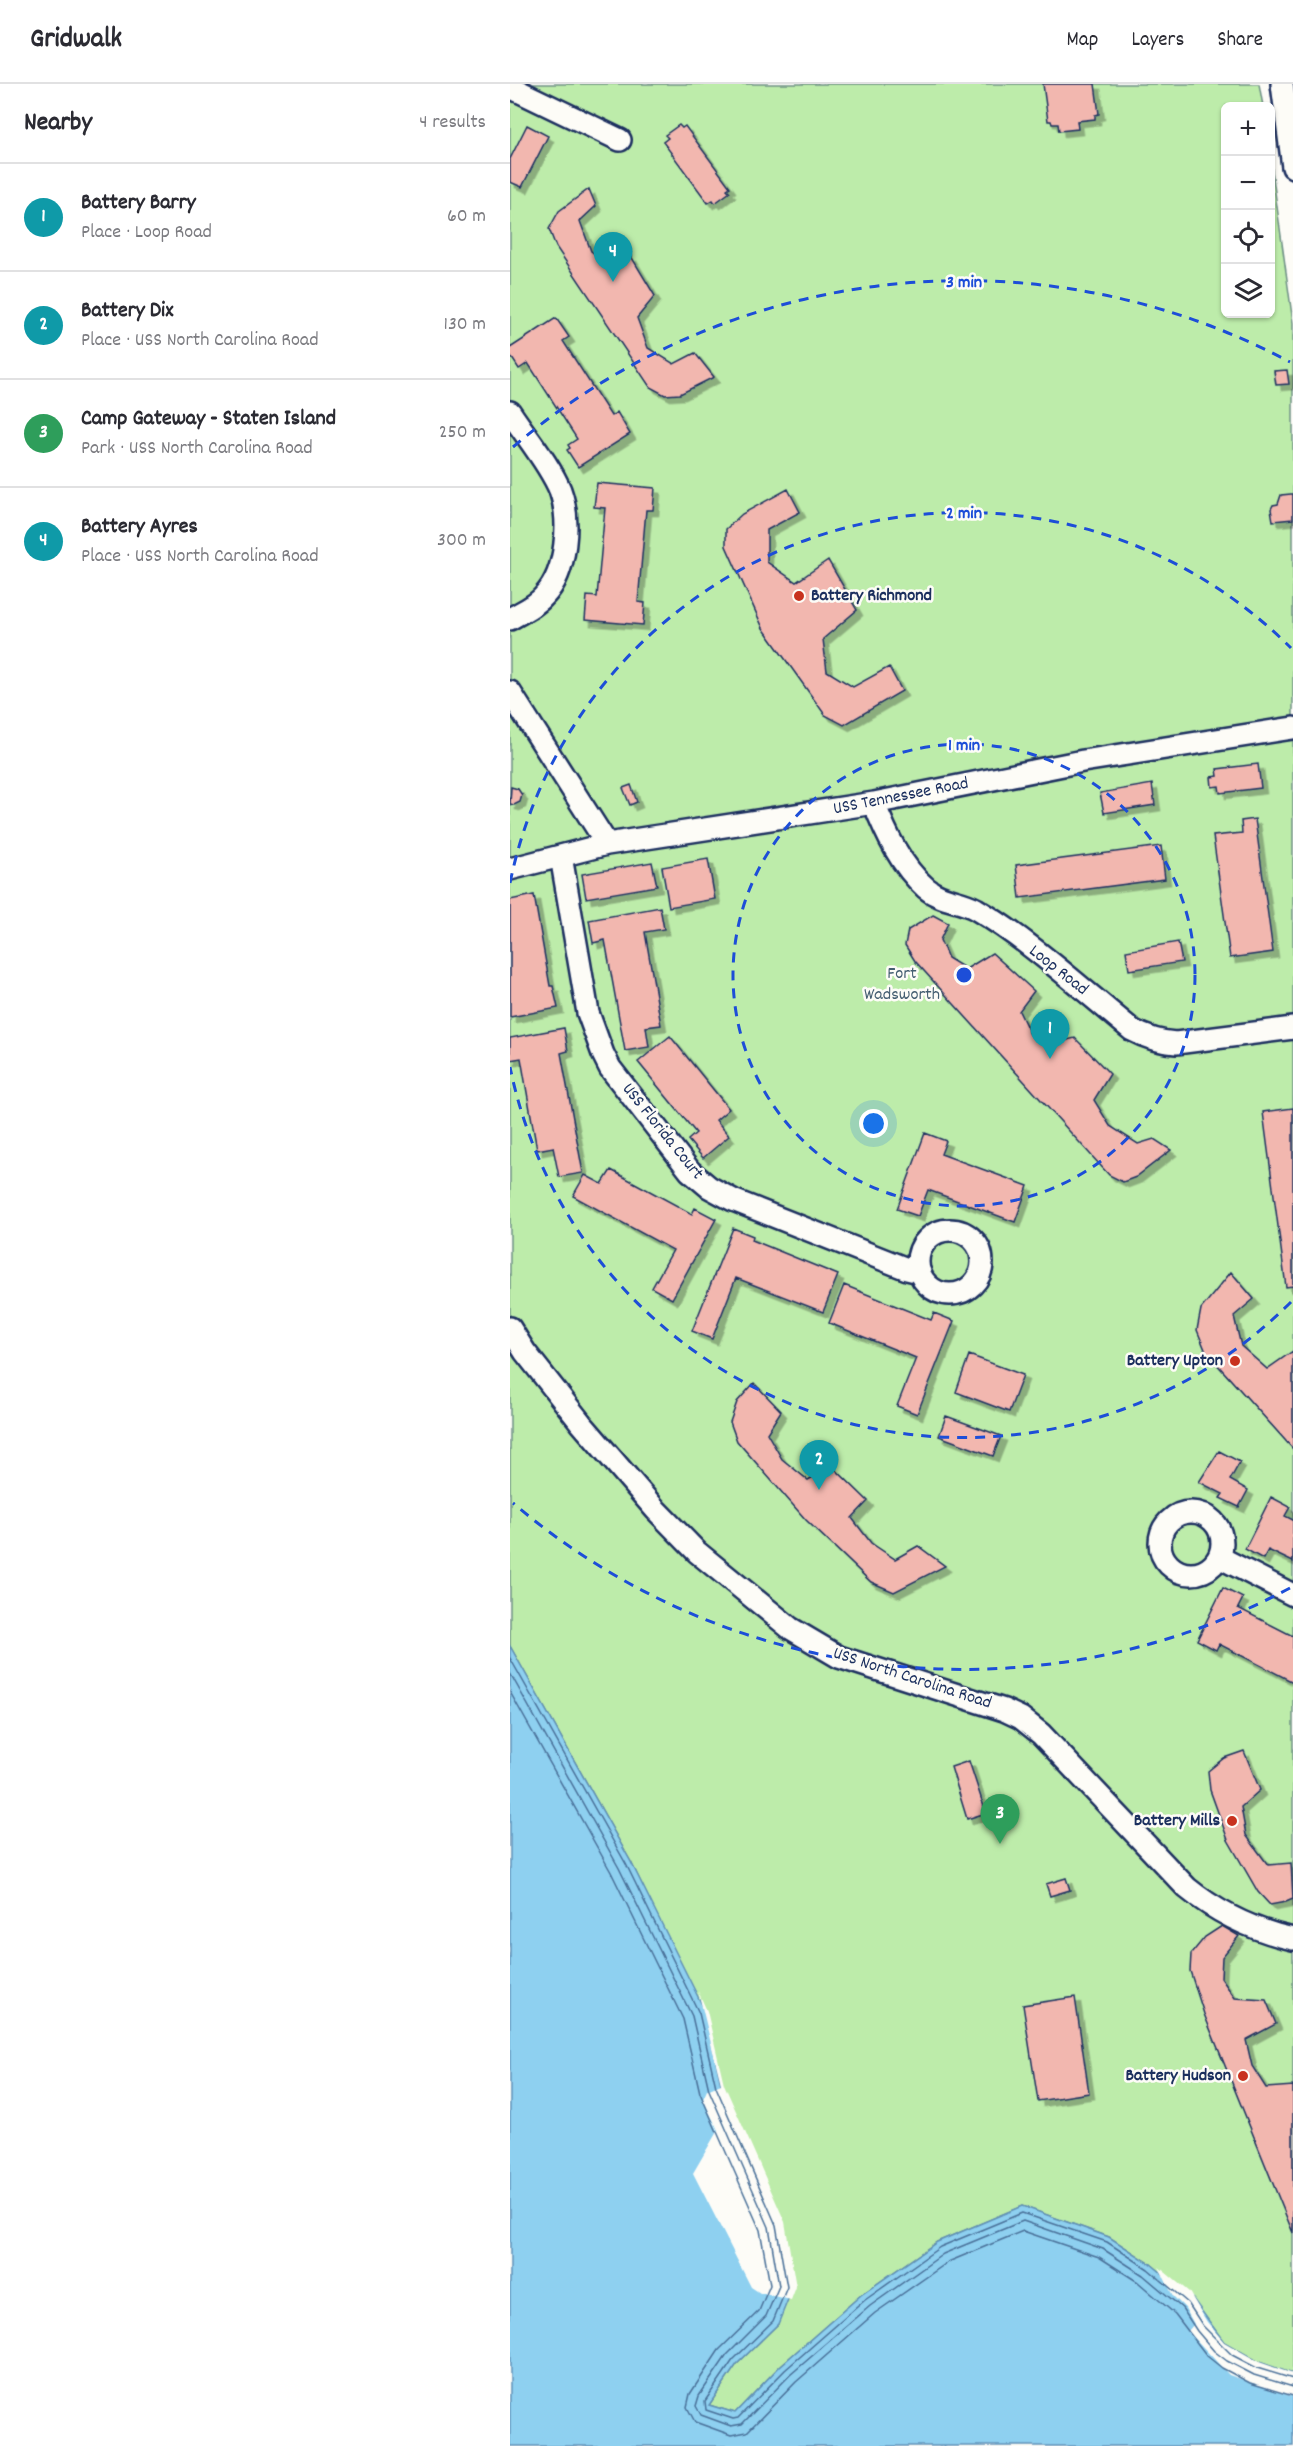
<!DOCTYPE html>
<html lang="en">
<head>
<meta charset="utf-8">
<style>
  body { margin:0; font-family:Dekko,sans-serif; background:#f7f7f7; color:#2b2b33 }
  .controls { position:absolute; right:18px; top:18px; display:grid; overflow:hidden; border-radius:9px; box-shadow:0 2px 4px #0004 }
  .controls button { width:54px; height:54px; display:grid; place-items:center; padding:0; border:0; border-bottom:2px solid #e1e1e2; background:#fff; color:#2b2b33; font:30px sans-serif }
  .you { position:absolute; left:364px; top:1040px; width:21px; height:21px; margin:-15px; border:4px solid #fff; border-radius:50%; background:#1a73e8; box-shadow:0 0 0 9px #1a73e833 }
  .badge { display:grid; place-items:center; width:39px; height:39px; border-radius:50%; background:#0f766e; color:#fff; font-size:20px; font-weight:700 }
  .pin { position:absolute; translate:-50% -50px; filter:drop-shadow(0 2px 3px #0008) }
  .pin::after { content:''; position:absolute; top:32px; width:21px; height:18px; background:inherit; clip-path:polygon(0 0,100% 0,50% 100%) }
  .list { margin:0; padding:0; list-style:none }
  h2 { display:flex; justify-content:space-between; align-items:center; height:78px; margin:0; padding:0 24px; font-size:26px }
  h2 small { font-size:20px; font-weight:400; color:#7c7c81 }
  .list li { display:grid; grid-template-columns:39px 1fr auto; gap:18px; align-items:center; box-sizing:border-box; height:108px; padding:0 24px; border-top:2px solid #e1e1e2 }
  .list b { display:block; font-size:22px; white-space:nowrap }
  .list p { margin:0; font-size:20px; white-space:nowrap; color:#7c7c81 }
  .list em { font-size:20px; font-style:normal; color:#7c7c81 }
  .icon { flex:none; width:33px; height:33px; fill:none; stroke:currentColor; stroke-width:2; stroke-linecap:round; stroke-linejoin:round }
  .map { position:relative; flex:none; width:783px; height:2362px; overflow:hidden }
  header { display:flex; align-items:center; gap:36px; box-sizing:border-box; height:84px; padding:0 30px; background:#fff; border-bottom:2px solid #e1e1e2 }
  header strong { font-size:28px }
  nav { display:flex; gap:33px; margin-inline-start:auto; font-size:21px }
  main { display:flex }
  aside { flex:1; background:#fff }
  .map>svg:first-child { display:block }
</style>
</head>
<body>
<header>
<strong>Gridwalk</strong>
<nav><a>Map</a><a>Layers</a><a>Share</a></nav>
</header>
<main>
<aside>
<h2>Nearby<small>4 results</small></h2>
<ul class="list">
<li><span class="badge" style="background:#0f9aa8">1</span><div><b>Battery Barry</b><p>Place · Loop Road</p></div><em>60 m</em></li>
<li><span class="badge" style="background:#0f9aa8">2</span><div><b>Battery Dix</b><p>Place · USS North Carolina Road</p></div><em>130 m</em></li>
<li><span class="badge" style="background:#2e9e5b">3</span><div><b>Camp Gateway - Staten Island</b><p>Park · USS North Carolina Road</p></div><em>250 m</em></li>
<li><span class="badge" style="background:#0f9aa8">4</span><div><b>Battery Ayres</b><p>Place · USS North Carolina Road</p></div><em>300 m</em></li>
</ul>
</aside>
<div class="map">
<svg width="783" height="2362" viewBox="0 0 783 2362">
  <defs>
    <filter id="shadow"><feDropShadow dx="5.5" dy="5.5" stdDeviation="0" flood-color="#0004"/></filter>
  </defs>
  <rect width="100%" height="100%" fill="#fdfcf7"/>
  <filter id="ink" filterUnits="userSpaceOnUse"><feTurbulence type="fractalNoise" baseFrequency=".0167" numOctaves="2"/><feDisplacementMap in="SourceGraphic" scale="12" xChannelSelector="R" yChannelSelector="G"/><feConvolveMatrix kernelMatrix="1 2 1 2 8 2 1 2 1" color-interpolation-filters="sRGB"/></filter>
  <g filter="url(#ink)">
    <!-- green -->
    <path fill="#bdecaa" stroke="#6c8e84" stroke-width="1.5" d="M0,0H749L753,22H716V230H760L761,79L783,239V2290L749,2278L714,2258L682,2215L641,2180L599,2153L512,2122L427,2158L351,2211L270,2282L225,2329L199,2321L227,2280L268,2240L243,2085L152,1842L121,1778L0,1562Z"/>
    <!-- water -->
    <path fill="#8ed0f0" stroke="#6090b6" stroke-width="1.5" d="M0,1562L121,1778L195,1927L211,2001L283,2203L268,2240L227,2280L199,2321L225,2329L270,2282L351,2211L427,2158L512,2122L599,2153L641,2180L683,2215L714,2258L749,2278L783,2290V2362H0Z"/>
    <!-- pier -->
    <path fill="#fdfcf7" d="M188,1907L197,1927L214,2000L275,2138L286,2203L281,2216L250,2209L241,2203L183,2089L208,2046L193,2015L197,2006L211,2000Z
      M649,2183L679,2208L697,2238L714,2258L749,2278L783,2290V2313L719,2291L678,2247L684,2240L675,2224L663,2212Z"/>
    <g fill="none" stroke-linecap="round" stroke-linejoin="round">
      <!-- shore -->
      <path stroke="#496f98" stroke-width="1.5" d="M0,1574L116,1780L189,1929L206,2003L266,2141L277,2203L263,2237L223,2276L195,2317L196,2326L223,2335L228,2334L275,2286L355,2216L430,2163L512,2129L597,2158L638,2185L678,2219L693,2242L722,2271L747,2284L783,2295
        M0,1589L109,1784L182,1932L199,2006L259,2143L269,2202L256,2232L217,2271L189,2312L186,2322L191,2331L221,2342L232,2340L280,2291L360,2222L433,2170L513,2137L593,2165L633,2191L672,2224L687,2247L704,2267L717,2277L744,2291L783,2303
        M0,1608L101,1788L173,1935L190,2009L250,2146L260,2201L249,2227L209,2266L180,2310L177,2323L185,2338L221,2351L237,2348L286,2298L365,2229L438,2178L513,2147L589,2173L628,2198L665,2230L697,2272L712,2284L740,2299L783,2312"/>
    </g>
    <!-- building -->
    <path fill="#f2b7af" stroke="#1b2f5e" stroke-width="1.5" filter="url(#shadow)" d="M533,0H585L589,30L585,31V35L567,37L568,45L549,47L548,40H542L541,37H538Z
      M17,41L38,52L12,103L0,98V75Z
      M169,41L172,44L175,42L220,103L217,105L220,108L205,119L203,116L198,119L153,58L158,54L155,51Z
      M79,105L86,122L70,137L81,167L104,184L121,172L145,212L127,234L138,264L164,280L185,269L204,293L170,310L155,311L140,303L46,163L39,145L49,127Z
      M46,234L59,253L53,257L101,332L107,328L120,350L68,383L57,366L60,364L58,361L67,355L18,279L9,285L0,271V264Z
      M777,286L779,300L766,301L764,287Z
      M87,399L145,404L143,426H136L128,518L135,519L133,541L75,536L77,512L87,513L95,424L84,423Z
      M278,405L290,428L257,446V478L286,498L318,476L347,526L313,555L317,587L343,603L379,583L392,607L334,641L315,631L253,544L216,462V445L232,430Z
      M781,410H783V435L763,437L761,425L763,421L768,420L771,411Z
      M748,680L751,704L710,709L709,702L702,703L701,693L708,692L707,685Z
      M642,700L645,721L594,729L590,709Z
      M121,701L127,718L120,721L113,704Z
      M1,703L8,705L12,711L10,718L4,721L0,720Z
      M745,735L763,868L720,874L703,752L732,749L731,737Z
      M651,762L655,795L510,814L506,781Z
      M198,775L205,815L159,823L152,783Z
      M142,778L147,802L76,814L72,790Z
      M24,811L40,902H43L48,924L0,933V816Z
      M150,823L154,845L135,848L151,941L136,943L139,963L115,967L95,856L83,859L79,836Z
      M423,831L438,839L430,856L438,874L456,885L482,869L524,907L509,927L520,950L541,960L565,954L600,990L584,1016L600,1042L628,1060L644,1055L661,1066L626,1093L613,1098L599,1091L405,877L395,861L398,846Z
      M668,858L672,878L619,886L616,867Z
      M54,944L58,967L51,969L73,1089L49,1093L43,1063L27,1066L11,974L0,976V954Z
      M160,952L219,1025L206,1036L219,1052L193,1074L178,1056L186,1049L128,978Z
      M783,1024V1202L776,1203L753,1028Z
      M415,1049L436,1057L431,1070L518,1102L505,1138L418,1106L408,1132L387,1125Z
      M101,1086L182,1130L185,1124L206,1135L162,1215L142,1204L163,1166L63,1112L75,1091L92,1100Z
      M223,1144L243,1152L242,1156L328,1191L313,1228L226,1194L202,1255L182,1247Z
      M721,1188L744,1215L724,1232L731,1262L757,1285L783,1267V1365L696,1268L687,1246L691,1225Z
      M334,1201L421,1236L424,1229L444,1237L407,1330L387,1322L406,1274L319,1239Z
      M459,1271L513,1291L499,1328L446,1308Z
      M244,1299L271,1327L257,1349L272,1375L298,1396L322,1382L358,1417L342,1434L361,1459L385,1475L408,1462L435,1482L384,1508L361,1498L296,1436L227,1357L220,1338L227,1318Z
      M436,1332L491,1352L483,1372L429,1352Z
      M709,1367L730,1378L720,1396L738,1406L729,1423L710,1414L713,1410L689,1398Z
      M761,1413L780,1423L775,1432L783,1436V1478L758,1466L753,1475L735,1465Z
      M713,1504L733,1514L728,1524L783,1552V1598L709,1560L706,1566L687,1556Z
      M734,1667L750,1706L731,1723L736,1751L758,1781L781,1779L783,1815L776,1818L760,1821L748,1808L718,1756L700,1706L698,1687L714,1674Z
      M459,1677L476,1729L457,1735L441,1683Z
      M556,1794L560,1806L540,1812L536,1800Z
      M712,1842L729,1852L712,1873L711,1894L725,1914L756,1916L766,1940L736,1956L742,1982L756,2004L783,2002V2149L694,1930L680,1887L681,1870L695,1853Z
      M565,1913L579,2009L528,2017L513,1921Z"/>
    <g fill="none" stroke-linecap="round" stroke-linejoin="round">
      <!-- minor casing -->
      <g stroke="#1b2f5e" stroke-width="26">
        <path id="minor" d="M772,0L783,83
          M0,3L110,56
          M0,328C15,351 40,381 50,406C61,436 57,488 34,512C26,522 11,528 0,535
          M0,608L97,760
          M364,719C376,750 391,782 416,804C431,817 450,816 466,825C520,857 573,906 622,946C637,954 649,958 666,959L783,944
          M51,772L78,929L93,970L100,984L180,1087L199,1103L223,1116L397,1185L410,1188
          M0,785L97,760L364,719L573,677L783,644
          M408 1178a32 32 0 1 1 64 0a32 32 0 1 1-64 0Z
          M0,1244L15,1268L71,1339L146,1426L187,1468L280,1544L329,1573L494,1626L511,1634L531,1650L677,1804C709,1830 742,1846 783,1855
          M650 1459a31 31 0 1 1 62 0a31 31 0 1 1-62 0Z
          M709,1473L783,1511"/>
      </g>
      <!-- minor -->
      <use href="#minor" stroke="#fdfcf7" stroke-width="21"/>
    </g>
  </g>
  <!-- distance rings -->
  <g fill="none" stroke="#1d4ed8" stroke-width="3" stroke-dasharray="10 8">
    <circle cx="454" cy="891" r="231"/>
    <path d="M781 1218A463 463 0 0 1 0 983M0 799A463 463 0 0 1 781 564"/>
    <path d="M780 1504A694 694 0 0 1 3 1419M3 363A694 694 0 0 1 780 278"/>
  </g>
  <!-- markers -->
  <g fill="#c8321e" stroke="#fdfcf7" stroke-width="2">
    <circle cx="289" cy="512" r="6"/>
    <circle cx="725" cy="1277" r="6"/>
    <circle cx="722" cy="1737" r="6"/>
    <circle cx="733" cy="1992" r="6"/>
  </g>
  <g text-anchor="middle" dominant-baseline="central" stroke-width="5" stroke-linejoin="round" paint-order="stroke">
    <!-- poi labels -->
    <g font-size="18" font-weight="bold" fill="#1b2f5e" stroke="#fdfcf7" text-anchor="end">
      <text x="301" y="512" text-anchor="start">Battery Richmond</text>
      <text x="713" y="1277">Battery Upton</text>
      <text x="710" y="1737">Battery Mills</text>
      <text x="721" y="1992">Battery Hudson</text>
    </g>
    <!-- street labels -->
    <g font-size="18" fill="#1b2f5e" stroke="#fdfcf7">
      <text transform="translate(391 713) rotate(-11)">USS Tennessee Road</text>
      <text transform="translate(548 887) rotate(38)">Loop Road</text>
      <text transform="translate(152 1048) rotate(51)">USS Florida Court</text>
      <text transform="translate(402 1595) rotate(18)">USS North Carolina Road</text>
    </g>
    <!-- park labels -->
    <g font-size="18" fill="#445e71" stroke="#fdfcf7">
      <text x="392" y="890">Fort<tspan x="392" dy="21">Wadsworth</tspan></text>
    </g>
  </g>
  <circle cx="454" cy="891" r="9" fill="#1d4ed8" stroke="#fdfcf7" stroke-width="3"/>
  <g font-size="18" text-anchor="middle" font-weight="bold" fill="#1d4ed8" stroke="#fdfcf7" stroke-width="5" stroke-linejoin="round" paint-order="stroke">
    <text x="454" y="203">3 min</text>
    <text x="454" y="434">2 min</text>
    <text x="454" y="666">1 min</text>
  </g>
</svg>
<div class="controls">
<button>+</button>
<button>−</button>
<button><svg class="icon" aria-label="locate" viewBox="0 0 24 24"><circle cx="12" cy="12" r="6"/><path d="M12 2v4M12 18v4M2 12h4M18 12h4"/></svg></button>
<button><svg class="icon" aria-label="layers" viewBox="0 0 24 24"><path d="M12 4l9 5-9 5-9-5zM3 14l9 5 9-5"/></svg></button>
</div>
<div class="you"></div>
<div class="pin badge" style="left:540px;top:975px;background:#0f9aa8">1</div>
<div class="pin badge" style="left:309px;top:1406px;background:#0f9aa8">2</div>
<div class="pin badge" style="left:490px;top:1760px;background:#2e9e5b">3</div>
<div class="pin badge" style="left:103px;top:198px;background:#0f9aa8">4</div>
</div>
</main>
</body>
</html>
